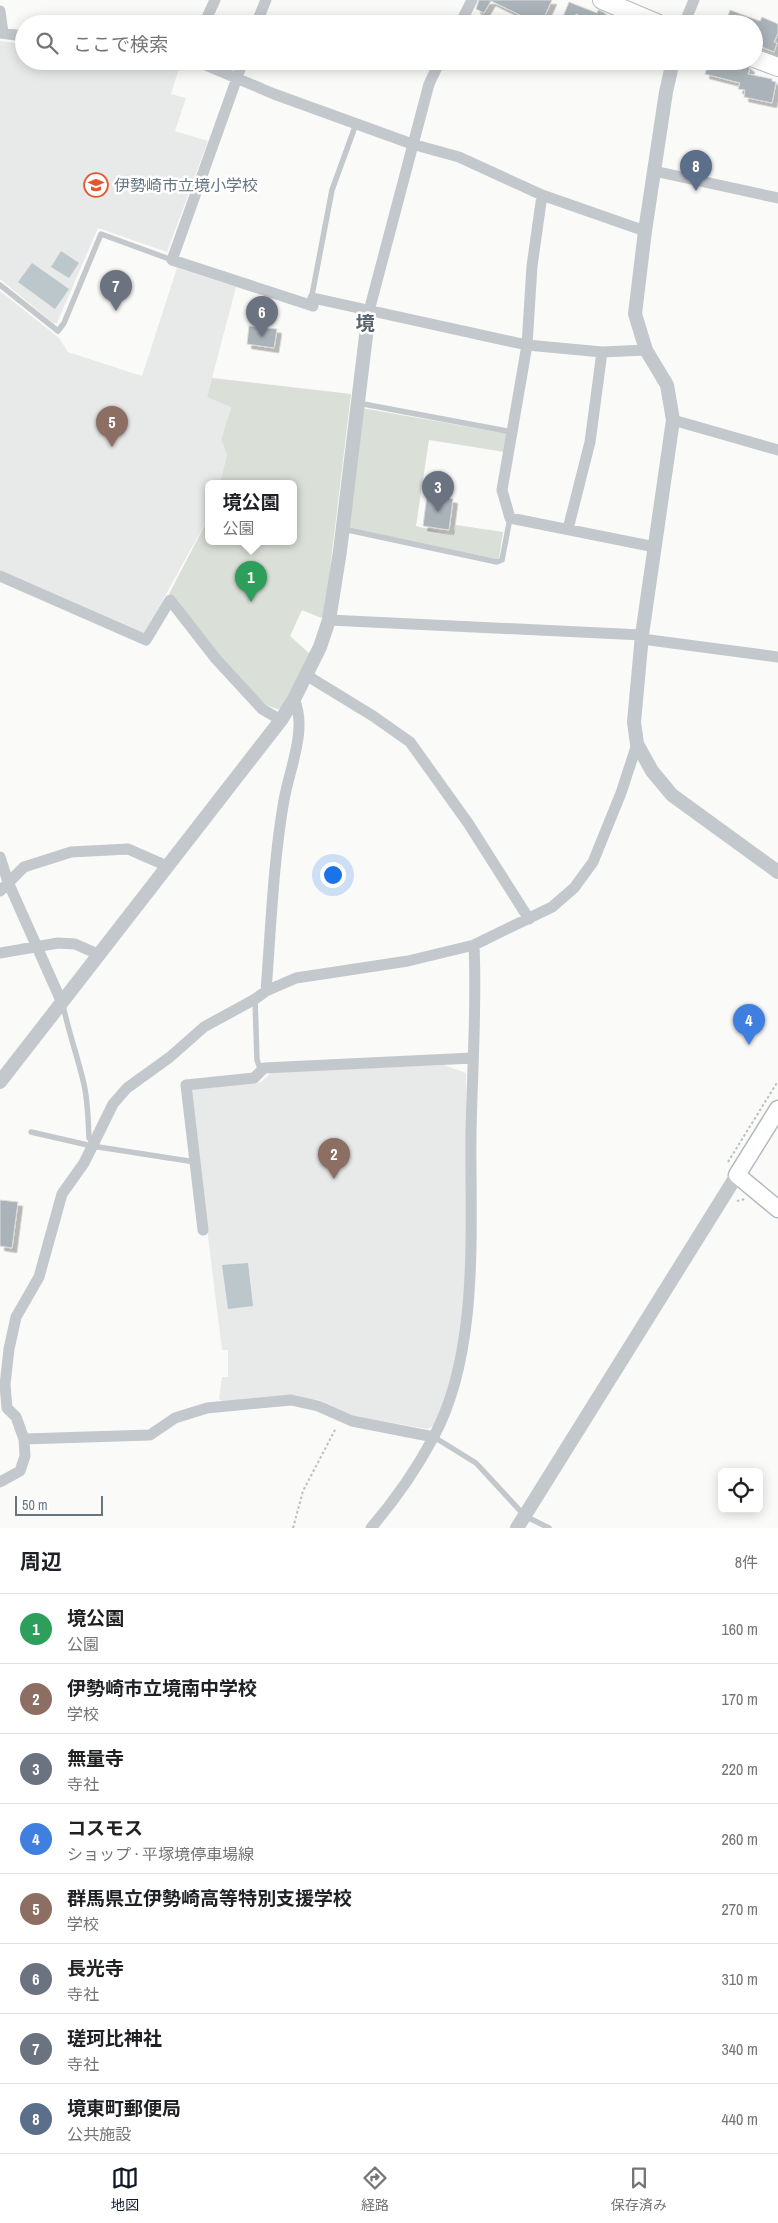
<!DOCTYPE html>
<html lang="ja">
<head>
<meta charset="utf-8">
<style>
  body { margin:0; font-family:"Archivo Narrow","Noto Sans JP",sans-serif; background:#f2f2f2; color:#202124 }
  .controls { position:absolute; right:15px; bottom:15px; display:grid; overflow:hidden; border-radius:8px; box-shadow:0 2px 12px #0003 }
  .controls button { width:45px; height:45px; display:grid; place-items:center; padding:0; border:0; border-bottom:1px solid #e0e0e0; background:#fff; color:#202124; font:25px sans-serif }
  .scale { position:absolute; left:15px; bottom:12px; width:88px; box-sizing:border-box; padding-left:5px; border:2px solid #657683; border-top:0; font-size:14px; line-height:18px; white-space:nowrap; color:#657683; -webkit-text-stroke:4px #fff; paint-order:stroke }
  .you { position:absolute; left:332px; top:874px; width:18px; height:18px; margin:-12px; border:4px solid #fff; border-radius:50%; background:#1a73e8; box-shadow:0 0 0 8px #1a73e833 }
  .badge { display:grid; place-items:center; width:32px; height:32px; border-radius:50%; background:#111827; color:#fff; font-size:16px; font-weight:700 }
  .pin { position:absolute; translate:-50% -41px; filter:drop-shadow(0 1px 2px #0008) }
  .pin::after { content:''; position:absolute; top:26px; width:18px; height:15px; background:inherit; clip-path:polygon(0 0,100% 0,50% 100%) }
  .popup { position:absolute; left:205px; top:480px; width:92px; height:65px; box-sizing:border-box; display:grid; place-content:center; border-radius:8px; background:#fff; filter:drop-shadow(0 1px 4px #0005); font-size:16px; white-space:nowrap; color:#757577 }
  .popup b { font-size:19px; color:#202124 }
  .popup::after { content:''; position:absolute; left:50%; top:100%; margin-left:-10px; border:10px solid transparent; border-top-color:#fff }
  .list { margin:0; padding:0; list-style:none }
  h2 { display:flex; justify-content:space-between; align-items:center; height:65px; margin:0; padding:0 20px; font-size:21px }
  h2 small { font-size:16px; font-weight:400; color:#757577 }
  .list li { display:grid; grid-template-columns:32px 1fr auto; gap:15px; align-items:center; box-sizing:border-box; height:70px; padding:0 20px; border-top:1px solid #e0e0e0 }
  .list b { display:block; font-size:19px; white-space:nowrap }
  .list p { margin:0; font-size:16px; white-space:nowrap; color:#757577 }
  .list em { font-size:16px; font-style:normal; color:#757577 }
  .icon { flex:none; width:28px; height:28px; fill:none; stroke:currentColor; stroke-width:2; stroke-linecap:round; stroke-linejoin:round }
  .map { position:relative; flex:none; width:778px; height:1528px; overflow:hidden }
  .search { position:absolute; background:#fff; box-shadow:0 2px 12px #0003; left:15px; right:15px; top:15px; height:55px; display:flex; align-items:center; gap:12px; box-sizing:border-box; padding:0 18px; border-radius:28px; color:#757577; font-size:19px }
  .sheet { height:625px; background:#fff }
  nav { display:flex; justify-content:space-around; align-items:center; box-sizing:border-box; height:70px; border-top:1px solid #e0e0e0; background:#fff; font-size:14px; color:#757577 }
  nav a { display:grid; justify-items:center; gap:2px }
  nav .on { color:#111827 }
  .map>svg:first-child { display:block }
</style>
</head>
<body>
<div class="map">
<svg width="778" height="1528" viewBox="0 0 778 1528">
  <defs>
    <filter id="shadow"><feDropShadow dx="4.5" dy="4.5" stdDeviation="0" flood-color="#0004"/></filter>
  </defs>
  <rect width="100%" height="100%" fill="#fafaf8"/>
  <!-- built -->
  <path fill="#e8e9e9" d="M0,41L24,44V61H150L180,65L171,94L186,98L175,131L208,141L167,252L98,228L57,323H53L0,279Z
    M177,268L236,287L207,397L231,406L221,440L227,454L220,483H208V518L144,634L0,571V291L59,338L68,352L142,376Z
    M444,1065L466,1073L467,1268L460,1343L446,1395L436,1424L428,1429L354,1416L319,1400L292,1396L225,1403L219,1399L222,1377H228V1350H222L190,1090L256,1083L261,1082L272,1072Z"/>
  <!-- green -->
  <path fill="#dadfd7" d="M212,378L351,394L324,619L302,610L290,636L311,655L280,710L263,704L209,644L169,594L208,519V541H294V483H220L227,454L221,440L231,407L207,397Z
    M362,408L509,434L505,452L429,440L416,526L453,535L456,525L503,532L499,558L496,559L349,529Z"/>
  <!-- water -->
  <path fill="#bbc7cb" d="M61,251L79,263L69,278L51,267Z
    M32,263L69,289L55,309L18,282Z
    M248,1263L253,1306L228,1309L222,1265Z"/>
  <!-- building -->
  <path fill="#aab3b9" stroke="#dcdcda" filter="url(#shadow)" d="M479,0H552L541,24H521L524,17L491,1L484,13L476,9Z
    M569,2L597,13L598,10L603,12L607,15L627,22L626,24H594V22L576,14L572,24H560Z
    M730,10L760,21L762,17L778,24V33L774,42L777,43L774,52L754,44V24H725Z
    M709,61H736L745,64L750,68L748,74L772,79V81L776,82L772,103L744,97L745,90L738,89L740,83L705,74Z
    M249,326L277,329L274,348L247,344Z
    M427,495L453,499L449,530L423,526Z
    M0,1200L18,1202L12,1248L0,1246Z"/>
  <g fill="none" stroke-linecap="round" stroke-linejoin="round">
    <!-- secondary casing -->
    <g stroke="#b3babf" stroke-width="19">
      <path id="secondary" d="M778,1109L737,1175L778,1209"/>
    </g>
    <!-- primary casing -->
    <g stroke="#b5babe" stroke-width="20">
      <path id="primary" d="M602,0L659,24
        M754,58L778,67"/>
    </g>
    <!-- path -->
    <path stroke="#bbbfc2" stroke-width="2" stroke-dasharray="2.5 2.5" stroke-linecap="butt" d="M728,1162L778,1081
      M737,1201L745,1199
      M293,1528L303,1491L336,1428"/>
    <!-- service -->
    <path stroke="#c3c8cc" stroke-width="5.5" d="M0,285L58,331L64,323L101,234L172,260
      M313,298L312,295L332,190L356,124
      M358,403L512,432
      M343,529L497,562L502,560L510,518
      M255,999L257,1060L261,1071
      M63,1005C68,1030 77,1055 83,1080C88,1099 88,1118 89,1138L94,1142
      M31,1132L92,1146L195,1162
      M434,1437L476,1463L525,1516L549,1528"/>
    <!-- minor -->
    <path stroke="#c3c8cc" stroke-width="11" d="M0,11L3,33
      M204,24L215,0
      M256,24L266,0
      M460,24L472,0
      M684,24L694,0
      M0,33L24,36
      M196,61L274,94L412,144L459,157L542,195L645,231
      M243,61L172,260L313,306V298L527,345L602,352L646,350
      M654,171L778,198
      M542,195L532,266L527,345L502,490L510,518L655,547
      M369,311L429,84L440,61
      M673,420L778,450
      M568,529L590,442L602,352
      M0,576L146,640L170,600L216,659L262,709L281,720
      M329,620L642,635
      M642,639L778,657
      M306,675L373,716L410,742L468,823L529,919
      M0,857L8,882L62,1003
      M0,891L24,867L71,852L128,849L167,866
      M0,953L58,943L75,944L100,955
      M266,991C271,927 273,863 284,800C289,770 308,729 294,699
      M203,1230L186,1085L254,1078L264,1068L473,1058
      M24,1439L150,1435L175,1418L207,1408L291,1400L318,1406L352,1421L434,1437
      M0,1482L20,1471L25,1456L24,1439L16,1417L7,1408L5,1385L9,1349L16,1317L39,1277L62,1194L84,1163L113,1104L127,1088L170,1057L204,1027L255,999L266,991L296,978L408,961L474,945L552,907L574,888L593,862L621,793L637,744
      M371,1528C394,1501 416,1470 433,1438C480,1352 470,1229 471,1134C472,1071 477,1008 474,945"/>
    <!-- tertiary -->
    <path stroke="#c3c8cc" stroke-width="14" d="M673,61L666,92L645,231L635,314L646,350L667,385L673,420L642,635L634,722L637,744L652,771L672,795L778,872
      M0,1082L281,720L294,699L320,647L329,620L340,551L369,311
      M517,1528L737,1175"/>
    <!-- secondary -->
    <use href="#secondary" stroke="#fff" stroke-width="16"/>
    <!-- primary -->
    <use href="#primary" stroke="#fff" stroke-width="18"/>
  </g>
  <!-- icons -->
  <defs>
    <g id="school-ring" transform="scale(1.25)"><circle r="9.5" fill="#fff" stroke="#e4572e" stroke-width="1.5"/><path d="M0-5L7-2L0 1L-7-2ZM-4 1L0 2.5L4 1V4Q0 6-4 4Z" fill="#e4572e"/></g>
  </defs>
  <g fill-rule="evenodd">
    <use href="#school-ring" x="96" y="185"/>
  </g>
  <g text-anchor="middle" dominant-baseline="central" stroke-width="5" stroke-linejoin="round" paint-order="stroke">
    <!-- poi labels -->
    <g font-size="16" fill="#657683" stroke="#fff" text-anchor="start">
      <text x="114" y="185">伊勢崎市立境小学校</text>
    </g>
    <!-- quarter labels -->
    <g font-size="19" font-weight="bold" fill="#57646e" stroke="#fff">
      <text x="365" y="323">境</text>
    </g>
  </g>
</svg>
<div class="controls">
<button><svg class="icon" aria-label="locate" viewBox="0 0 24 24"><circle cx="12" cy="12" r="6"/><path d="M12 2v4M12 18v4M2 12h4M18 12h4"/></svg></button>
</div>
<div class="scale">50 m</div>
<div class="you"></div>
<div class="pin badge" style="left:251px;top:602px;background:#2e9e5b">1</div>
<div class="popup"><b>境公園</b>公園</div>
<div class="pin badge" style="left:334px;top:1179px;background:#8d6e63">2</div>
<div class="pin badge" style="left:438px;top:512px;background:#6b7280">3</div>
<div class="pin badge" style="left:749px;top:1045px;background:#3f7fe0">4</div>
<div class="pin badge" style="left:112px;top:447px;background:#8d6e63">5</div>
<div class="pin badge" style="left:262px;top:337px;background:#6b7280">6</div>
<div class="pin badge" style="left:116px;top:311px;background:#6b7280">7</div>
<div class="pin badge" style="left:696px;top:191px;background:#5c6f8a">8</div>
<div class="search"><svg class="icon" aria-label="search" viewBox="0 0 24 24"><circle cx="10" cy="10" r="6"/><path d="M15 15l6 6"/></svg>ここで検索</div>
</div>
<section class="sheet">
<h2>周辺<small>8件</small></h2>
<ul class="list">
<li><span class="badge" style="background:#2e9e5b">1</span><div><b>境公園</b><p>公園</p></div><em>160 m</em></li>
<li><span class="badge" style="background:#8d6e63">2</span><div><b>伊勢崎市立境南中学校</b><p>学校</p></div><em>170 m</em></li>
<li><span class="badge" style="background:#6b7280">3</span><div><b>無量寺</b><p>寺社</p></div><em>220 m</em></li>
<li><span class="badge" style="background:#3f7fe0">4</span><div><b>コスモス</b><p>ショップ · 平塚境停車場線</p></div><em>260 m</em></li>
<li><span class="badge" style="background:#8d6e63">5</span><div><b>群馬県立伊勢崎高等特別支援学校</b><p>学校</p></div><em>270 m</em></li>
<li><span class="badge" style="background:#6b7280">6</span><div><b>長光寺</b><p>寺社</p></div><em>310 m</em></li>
<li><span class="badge" style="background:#6b7280">7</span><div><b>瑳珂比神社</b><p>寺社</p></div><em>340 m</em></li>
<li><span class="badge" style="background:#5c6f8a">8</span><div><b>境東町郵便局</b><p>公共施設</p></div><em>440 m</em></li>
</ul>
</section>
<nav>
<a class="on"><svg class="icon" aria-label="map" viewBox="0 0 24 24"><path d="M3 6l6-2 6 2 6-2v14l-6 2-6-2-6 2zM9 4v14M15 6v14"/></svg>地図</a>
<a><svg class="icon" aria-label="directions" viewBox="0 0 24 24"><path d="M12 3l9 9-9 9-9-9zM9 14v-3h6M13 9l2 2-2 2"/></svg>経路</a>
<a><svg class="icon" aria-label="saved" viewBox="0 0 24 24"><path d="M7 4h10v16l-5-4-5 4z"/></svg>保存済み</a>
</nav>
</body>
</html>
